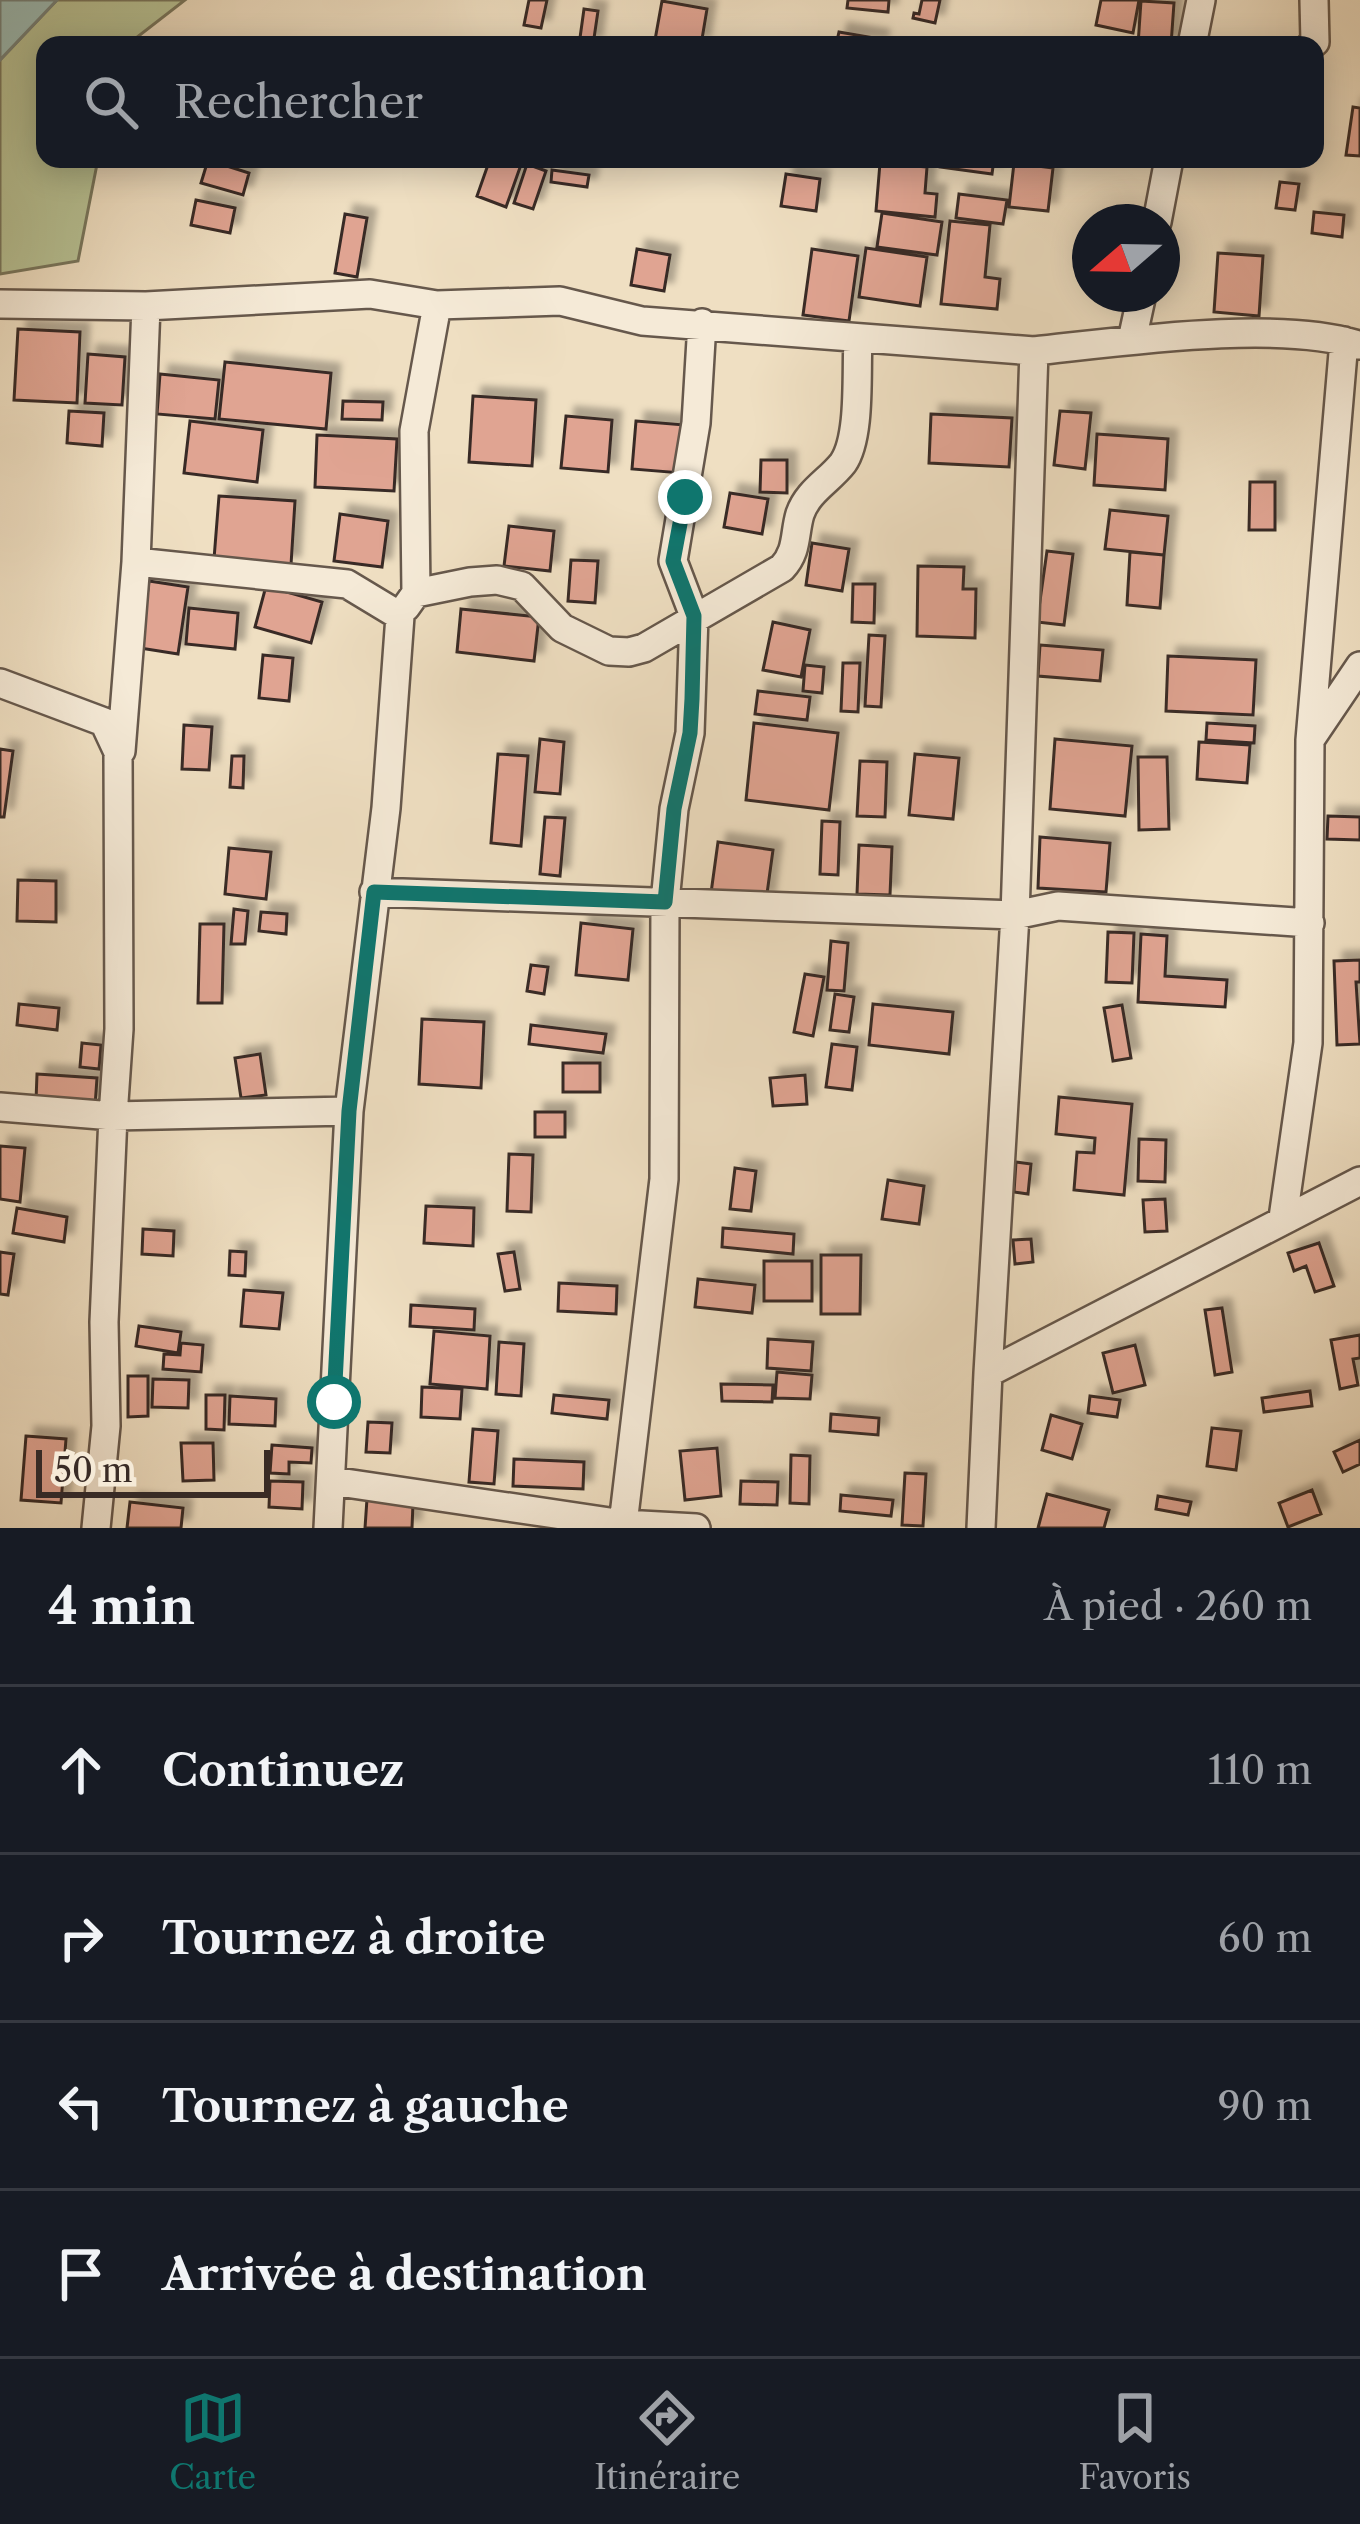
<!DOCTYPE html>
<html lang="fr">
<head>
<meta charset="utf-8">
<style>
  body { margin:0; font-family:"Libre Caslon Text",serif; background:#20242c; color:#f1f3f6 }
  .compass { position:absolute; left:1072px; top:204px; width:108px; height:108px; border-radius:50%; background:#171b24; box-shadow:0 6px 30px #0003; rotate:250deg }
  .scale { position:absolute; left:36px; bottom:30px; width:234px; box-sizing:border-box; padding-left:12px; border:6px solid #392b25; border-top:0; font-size:33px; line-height:42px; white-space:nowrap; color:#392b25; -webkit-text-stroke:9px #f5ead7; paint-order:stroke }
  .stop { position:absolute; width:36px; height:36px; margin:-27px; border:9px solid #0f766e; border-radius:50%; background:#fff }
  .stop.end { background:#0f766e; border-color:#fff; box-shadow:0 3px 12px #0008 }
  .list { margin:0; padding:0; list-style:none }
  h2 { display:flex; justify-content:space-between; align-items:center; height:156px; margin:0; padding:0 48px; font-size:51px }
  h2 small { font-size:39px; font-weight:400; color:#9ea1a6 }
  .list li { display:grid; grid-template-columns:78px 1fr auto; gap:36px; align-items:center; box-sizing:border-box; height:168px; padding:0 48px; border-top:3px solid #363941 }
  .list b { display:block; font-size:45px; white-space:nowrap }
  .list em { font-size:39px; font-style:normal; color:#9ea1a6 }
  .icon { flex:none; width:66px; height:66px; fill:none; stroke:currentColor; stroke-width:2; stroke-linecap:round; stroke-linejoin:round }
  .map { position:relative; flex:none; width:1360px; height:1528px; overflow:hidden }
  .search { position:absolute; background:#171b24; box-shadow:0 6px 30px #0003; left:36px; right:36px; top:36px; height:132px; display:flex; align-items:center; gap:30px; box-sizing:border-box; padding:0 42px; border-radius:24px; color:#9ea1a6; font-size:45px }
  .sheet { height:828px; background:#171b24 }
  nav { display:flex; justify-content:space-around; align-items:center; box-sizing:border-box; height:168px; border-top:3px solid #363941; background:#171b24; font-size:33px; color:#9ea1a6 }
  nav a { display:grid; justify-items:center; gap:6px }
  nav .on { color:#0f766e }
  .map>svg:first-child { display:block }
</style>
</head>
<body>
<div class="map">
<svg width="1360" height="1528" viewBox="0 0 1360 1528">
  <defs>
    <filter id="shadow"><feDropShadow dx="9" dy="-9" stdDeviation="3" flood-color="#0004"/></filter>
  </defs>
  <rect width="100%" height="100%" fill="#efdfc2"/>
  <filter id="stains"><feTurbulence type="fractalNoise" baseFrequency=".00167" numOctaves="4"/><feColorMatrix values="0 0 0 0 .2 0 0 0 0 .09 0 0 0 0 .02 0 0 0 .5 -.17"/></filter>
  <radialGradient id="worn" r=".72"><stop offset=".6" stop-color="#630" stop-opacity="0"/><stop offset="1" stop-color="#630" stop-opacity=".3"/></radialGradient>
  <!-- green -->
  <path fill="#b7c295" stroke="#78765d" stroke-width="3" d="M57,0H185L127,45H45V159H98L78,261L0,274V60Z"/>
  <!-- water -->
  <path fill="#9abcb6" stroke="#73827c" stroke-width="3" d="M0,0H57L0,60Z"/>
  <!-- building -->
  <path fill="#e0a492" stroke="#392b25" stroke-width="3" filter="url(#shadow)" d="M529,0H547L541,28L524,25Z
    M848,0H889L888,12L847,8Z
    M922,0H940L935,23L913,18L914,13L919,14Z
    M1101,0H1139L1133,33L1096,25Z
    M662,1L707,9L701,45L655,40Z
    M1141,1L1174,3L1171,45H1138Z
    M584,9L598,11L593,45H579Z
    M839,32L880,39L879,45H836Z
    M1353,107L1360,108V156L1346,155Z
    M490,159H523L506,207L477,196Z
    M941,159H994L992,174L940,167Z
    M208,160L249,173L243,195L201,183Z
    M880,163L927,167L925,193L937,194L935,217L876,211Z
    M1014,163L1053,168L1048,211L1009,207Z
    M527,164L546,171L533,209L514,203Z
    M552,170L589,175L587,187L551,182Z
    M786,174L820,179L816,211L781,206Z
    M1280,182L1299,184L1295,210L1276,208Z
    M959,194L1007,200L1003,224L956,218Z
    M196,200L235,208L230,233L191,225Z
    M1314,212L1344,215L1342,237L1312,233Z
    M882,213L942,222L937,255L877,247Z
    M345,214L367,218L357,277L335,273Z
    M950,221L990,225L985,277L1000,279L997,309L941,304Z
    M866,248L927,257L920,306L859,297Z
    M637,249L670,255L664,291L631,285Z
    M812,249L858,256L849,321L803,315Z
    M1218,253L1263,256L1259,316L1214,312Z
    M18,329L80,332L77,403L14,400Z
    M88,354L125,357L122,405L85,403Z
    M225,362L331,373L326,429L219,419Z
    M160,374L219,380L215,419L157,414Z
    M473,396L536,400L532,466L469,462Z
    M343,401L383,402L382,420L342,419Z
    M69,411L104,413L102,446L67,443Z
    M1060,411L1091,413L1085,469L1054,465Z
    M931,414L1012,418L1009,467L929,463Z
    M566,416L612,420L608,472L561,468Z
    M190,421L263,430L257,482L184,473Z
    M636,421L685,425L681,473L632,469Z
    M1097,434L1168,439L1165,490L1094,485Z
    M317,435L397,439L394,491L315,487Z
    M761,460H787V493L760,492Z
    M1250,482H1275V530H1249Z
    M730,493L768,499L762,534L724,527Z
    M219,496L295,501L291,565L214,559Z
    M1110,510L1168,516L1164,555L1105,549Z
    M340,514L388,521L382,567L334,561Z
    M509,526L554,531L550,571L504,566Z
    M812,543L849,549L842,591L806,585Z
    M1047,551L1073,554L1064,625L1037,622Z
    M1130,552L1164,555L1160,608L1127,605Z
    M571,560L598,561L595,603L568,601Z
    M918,566L964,567L963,589H976L975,638L917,636Z
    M149,581L188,587L178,654L140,648Z
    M853,584H875L874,623L852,622Z
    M266,586L322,602L311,643L255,627Z
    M189,608L238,613L235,649L186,644Z
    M461,609L539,617L534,661L457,652Z
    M773,622L810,630L801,677L763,670Z
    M869,635L885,636L881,707L865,706Z
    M1040,645L1103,650L1100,681L1038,676Z
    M263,655L293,658L289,701L259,698Z
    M1168,656L1256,660L1253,715L1166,711Z
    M843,663H860L858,712L841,711Z
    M805,665L824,667L822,693L803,691Z
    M758,691L810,697L807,720L755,714Z
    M754,723L838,733L829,810L746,800Z
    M1207,723L1255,726L1254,743L1206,740Z
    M184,725L212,727L209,770L182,769Z
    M540,739L564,742L560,794L535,792Z
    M1055,739L1132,746L1125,816L1050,809Z
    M1199,742L1250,745L1247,783L1197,779Z
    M0,749L13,751L4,817H0Z
    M498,754L528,756L521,846L491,843Z
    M915,754L959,758L953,819L909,815Z
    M232,756H244L243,788L230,787Z
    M1138,757H1167L1169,829L1139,830Z
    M860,761L887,762L885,817L857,816Z
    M1328,816L1360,817V840L1327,839Z
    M545,817L565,818L560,876L540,874Z
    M822,821L840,822L838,875L820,874Z
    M1040,837L1110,843L1106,892L1038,888Z
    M718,842L773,850L766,901L711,893Z
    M859,845L892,847L890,895L857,894Z
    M229,848L271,852L266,899L225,894Z
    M18,880L56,881V922L17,921Z
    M234,909L248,911L245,944H231Z
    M261,912L287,914L286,934L259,931Z
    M581,923L633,929L628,980L576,975Z
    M200,924H224L222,1003H198Z
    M1108,932L1134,933L1132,983L1106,982Z
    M1141,934L1167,936L1165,976L1227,980L1225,1007L1138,1002Z
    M831,941L848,943L844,991L827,990Z
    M1360,960V982H1356L1360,1044L1337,1045L1334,961Z
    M531,965L548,967L544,994L527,991Z
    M805,974L824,977L813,1036L794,1032Z
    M835,994L854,997L849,1032L830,1030Z
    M19,1004L59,1008L57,1030L17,1025Z
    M873,1004L953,1012L949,1054L869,1045Z
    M1122,1005L1131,1058L1113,1061L1104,1008Z
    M422,1019L484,1022L481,1088L419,1084Z
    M531,1025L606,1034L603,1053L529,1044Z
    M82,1043L101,1045L99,1069L80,1067Z
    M832,1044L857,1047L852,1090L826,1087Z
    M260,1054L266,1095L241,1098L235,1058Z
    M563,1063H600V1092H563Z
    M37,1074L97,1078L95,1106L36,1101Z
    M805,1075L807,1104L773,1106L770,1078Z
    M1059,1097L1132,1104L1124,1195L1074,1190L1077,1152L1094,1153L1095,1138L1056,1134Z
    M535,1112H565V1137H535Z
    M1139,1139L1166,1140L1165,1182L1138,1181Z
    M0,1146L25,1148L20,1202L0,1199Z
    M509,1154L533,1155L531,1212L507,1211Z
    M1016,1162L1031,1164L1028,1194L1014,1192Z
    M735,1168L756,1171L751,1211L730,1209Z
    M888,1180L924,1186L919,1224L882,1219Z
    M1165,1199L1167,1231L1145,1232L1143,1200Z
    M426,1206L474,1208L473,1246L424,1243Z
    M17,1208L67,1217L64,1242L13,1233Z
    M723,1228L794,1234L793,1254L722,1247Z
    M143,1229L174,1231L173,1256L142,1254Z
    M1031,1239L1033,1262L1015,1264L1013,1240Z
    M1319,1243L1334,1286L1315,1292L1306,1266L1294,1271L1288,1253Z
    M230,1251L246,1252L245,1276L229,1275Z
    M0,1252L14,1254L8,1295L0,1294Z
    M514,1252L520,1289L505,1291L498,1254Z
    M821,1255H861L860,1314H821Z
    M764,1261H812V1301H764Z
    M698,1279L755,1285L752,1313L695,1307Z
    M559,1283L617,1286L616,1314L558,1311Z
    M244,1290L283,1293L279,1329L241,1326Z
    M411,1305L475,1309L474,1330L410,1326Z
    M1222,1308L1232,1372L1215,1375L1205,1310Z
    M139,1326L181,1332L178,1353L136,1346Z
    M434,1331L490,1336L487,1389L430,1384Z
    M1360,1335V1358L1353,1359L1358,1385L1340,1389L1331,1340Z
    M768,1339L813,1342L811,1371L767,1368Z
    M499,1342L524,1344L521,1396L496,1394Z
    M181,1343L203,1345L201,1372L163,1369L164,1354L180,1355Z
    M1135,1345L1145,1385L1113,1393L1103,1353Z
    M777,1372L812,1375L810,1399L775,1398Z
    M128,1376H148V1416L128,1417Z
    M153,1379L189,1380L188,1408L152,1407Z
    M721,1384L773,1385L772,1402L722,1401Z
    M422,1387L462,1389L460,1419L421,1417Z
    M1310,1391L1312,1406L1264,1412L1262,1398Z
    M206,1395H225L224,1430L206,1429Z
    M554,1395L609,1400L607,1419L552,1413Z
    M230,1396L276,1399L275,1426L229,1424Z
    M1090,1396L1120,1400L1117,1417L1088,1413Z
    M831,1414L879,1418L878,1435L830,1431Z
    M1051,1415L1082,1424L1072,1459L1042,1450Z
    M368,1422L392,1423L390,1453L366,1452Z
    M1212,1428L1241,1431L1236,1470L1207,1466Z
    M473,1429L498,1431L494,1484L469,1482Z
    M26,1436L66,1439L61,1503L21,1500Z
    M1360,1440V1464L1343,1472L1334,1452Z
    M181,1443H213L214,1480L183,1481Z
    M272,1445L312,1448L311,1463L289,1462V1474L270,1473Z
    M717,1448L721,1496L685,1500L680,1451Z
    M791,1455L810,1456L809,1504L790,1503Z
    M514,1459L584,1462L583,1489L513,1486Z
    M905,1473L926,1474L923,1526L902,1525Z
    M270,1481L303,1482L302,1509L269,1507Z
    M741,1481L778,1482L777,1505L740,1504Z
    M1312,1490L1321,1514L1288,1527L1279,1503Z
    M1047,1494L1109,1510L1104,1528H1038Z
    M841,1495L893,1500L891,1516L840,1511Z
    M1158,1496L1191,1502L1188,1515L1156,1509Z
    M367,1499L413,1503L412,1528H365Z
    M130,1502L183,1508L181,1528H127Z"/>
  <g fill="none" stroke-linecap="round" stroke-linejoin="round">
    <!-- minor casing -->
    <g stroke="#66584c" stroke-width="32">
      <path id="minor" d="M1192,45L1201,0
        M1311,45L1315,42L1314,0
        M1157,222L1169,159
        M0,304L146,306L370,294L437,305L560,301L642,321L1034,351L1015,915L988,1373
        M1132,340L1142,294
        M1034,351C1120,342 1278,319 1358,345
        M136,562L347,584L400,616L386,808L349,1111
        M416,593L470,582L497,580L522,586L562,628L609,651L629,652L644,648L782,568C798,551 794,534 800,514C808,491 829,481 843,463C861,437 856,373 858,340
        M406,607L416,593L414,431L437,305
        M0,683L104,722L118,752L119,1029L113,1116L349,1111L328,1528
        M1312,737L1360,666
        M121,751L136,562L146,306
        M374,892L1015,915L1058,906L1310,923
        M0,1107L113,1116L104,1322L106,1426L96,1528
        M1283,1218L1308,1043L1310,740L1344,341
        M332,1481L623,1524L664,1179L665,902L674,809L690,733L694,616L673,561L696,423L702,323
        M622,1528L623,1524L696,1528
        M981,1528L988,1373L1360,1181"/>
    </g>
    <!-- minor -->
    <use href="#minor" stroke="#f5ead7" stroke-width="27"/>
  </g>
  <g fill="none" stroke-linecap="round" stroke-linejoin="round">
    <!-- route -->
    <path stroke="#0f766e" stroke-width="15" d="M334,1402L349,1111L374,892L665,902L674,809L690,733L692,699L694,616L673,561L685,497"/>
  </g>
  <rect width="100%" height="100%" filter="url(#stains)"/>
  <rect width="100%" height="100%" fill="url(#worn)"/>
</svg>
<svg class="compass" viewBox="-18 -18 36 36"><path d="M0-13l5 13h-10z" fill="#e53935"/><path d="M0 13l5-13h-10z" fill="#9ea1a6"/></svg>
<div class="scale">50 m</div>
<div class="stop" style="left:334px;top:1402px"></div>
<div class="stop end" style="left:685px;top:497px"></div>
<div class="search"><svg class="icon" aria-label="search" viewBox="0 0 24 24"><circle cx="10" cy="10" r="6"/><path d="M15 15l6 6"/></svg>Rechercher</div>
</div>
<section class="sheet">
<h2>4 min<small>À pied · 260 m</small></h2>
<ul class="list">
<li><svg class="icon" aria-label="ahead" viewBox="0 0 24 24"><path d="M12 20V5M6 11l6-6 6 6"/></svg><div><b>Continuez</b></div><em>110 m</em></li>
<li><svg class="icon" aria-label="right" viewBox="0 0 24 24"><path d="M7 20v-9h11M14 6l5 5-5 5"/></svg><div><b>Tournez à droite</b></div><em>60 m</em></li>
<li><svg class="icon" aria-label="left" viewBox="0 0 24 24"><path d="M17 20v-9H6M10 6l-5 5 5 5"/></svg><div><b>Tournez à gauche</b></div><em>90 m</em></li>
<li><svg class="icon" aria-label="arrive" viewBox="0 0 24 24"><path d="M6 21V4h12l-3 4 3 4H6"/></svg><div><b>Arrivée à destination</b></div></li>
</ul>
</section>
<nav>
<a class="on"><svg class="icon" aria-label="map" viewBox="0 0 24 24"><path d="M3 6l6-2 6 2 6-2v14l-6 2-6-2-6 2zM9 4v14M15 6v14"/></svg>Carte</a>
<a><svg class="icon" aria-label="directions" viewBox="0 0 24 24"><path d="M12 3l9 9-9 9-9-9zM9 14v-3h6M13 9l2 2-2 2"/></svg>Itinéraire</a>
<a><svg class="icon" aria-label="saved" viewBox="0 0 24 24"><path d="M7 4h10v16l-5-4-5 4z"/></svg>Favoris</a>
</nav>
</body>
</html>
